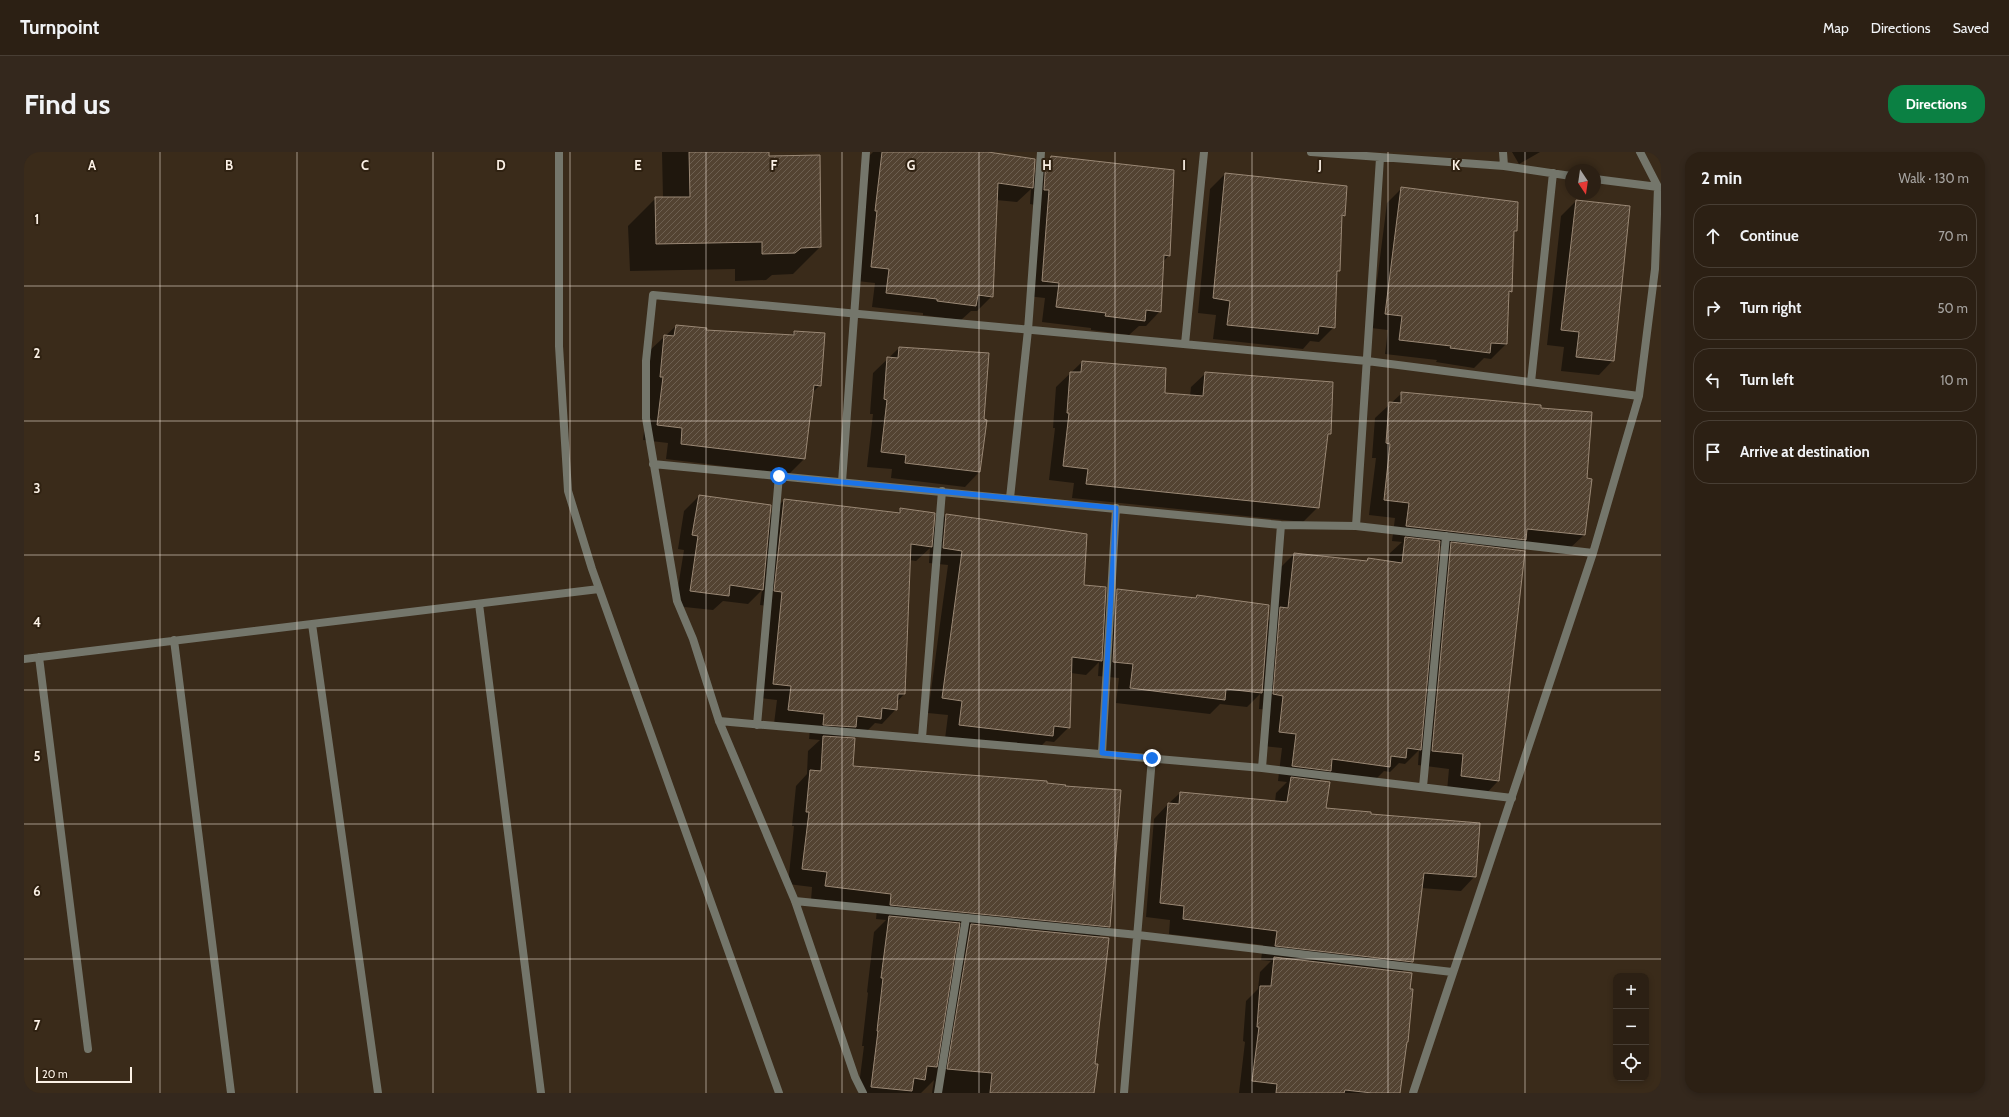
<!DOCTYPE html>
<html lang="en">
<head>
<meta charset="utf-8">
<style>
  body { margin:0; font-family:Cabin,sans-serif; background:#34281d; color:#f1f3f6 }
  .controls { position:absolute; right:12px; bottom:12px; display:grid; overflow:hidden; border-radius:8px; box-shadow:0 2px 6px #0003 }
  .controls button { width:36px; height:36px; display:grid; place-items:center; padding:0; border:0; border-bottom:1px solid #483e34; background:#2c2014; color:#f1f3f6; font:20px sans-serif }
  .compass { position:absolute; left:1541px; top:12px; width:36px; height:36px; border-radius:50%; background:#2c2014; box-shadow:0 2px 6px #0003; rotate:167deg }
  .scale { position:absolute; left:12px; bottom:10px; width:96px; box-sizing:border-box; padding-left:4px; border:2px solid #fbf1e6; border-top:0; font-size:11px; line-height:14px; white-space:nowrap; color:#fbf1e6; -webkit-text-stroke:3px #2f2111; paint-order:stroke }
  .stop { position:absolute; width:12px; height:12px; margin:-9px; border:3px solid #1a73e8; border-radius:50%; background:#fff }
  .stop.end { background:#1a73e8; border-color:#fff; box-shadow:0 1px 4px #0008 }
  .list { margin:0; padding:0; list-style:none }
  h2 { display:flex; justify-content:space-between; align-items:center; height:52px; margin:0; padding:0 16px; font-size:17px }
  h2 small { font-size:13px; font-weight:400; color:#a6a3a0 }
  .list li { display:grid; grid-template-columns:26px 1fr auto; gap:12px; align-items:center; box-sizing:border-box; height:64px; margin:0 8px 8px; padding:0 8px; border:1px solid #483e34; border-radius:16px }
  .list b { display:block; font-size:15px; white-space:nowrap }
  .list em { font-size:13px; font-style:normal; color:#a6a3a0 }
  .icon { flex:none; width:22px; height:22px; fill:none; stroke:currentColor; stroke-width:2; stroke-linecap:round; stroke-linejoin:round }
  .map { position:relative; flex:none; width:1637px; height:941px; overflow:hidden; border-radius:16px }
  header { display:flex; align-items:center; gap:24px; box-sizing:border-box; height:56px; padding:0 20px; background:#2c2014; border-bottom:1px solid #483e34 }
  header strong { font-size:19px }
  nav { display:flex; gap:22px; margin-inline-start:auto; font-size:14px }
  .intro { display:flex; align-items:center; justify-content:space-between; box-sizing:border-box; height:96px; padding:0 24px }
  h1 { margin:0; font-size:28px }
  .button { padding:10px 18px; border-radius:16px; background:#0b8043; color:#fff; font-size:14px; font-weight:700 }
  main { display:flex; gap:24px; padding:0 24px }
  aside { flex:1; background:#2c2014; border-radius:16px; box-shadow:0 2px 6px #0003 }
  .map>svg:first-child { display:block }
</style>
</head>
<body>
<header>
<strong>Turnpoint</strong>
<nav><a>Map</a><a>Directions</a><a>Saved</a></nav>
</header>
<div class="intro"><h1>Find us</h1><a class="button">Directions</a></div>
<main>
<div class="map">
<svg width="1637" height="941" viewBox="0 0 1637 941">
  <defs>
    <pattern id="building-hatch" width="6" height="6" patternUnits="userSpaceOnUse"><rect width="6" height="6" fill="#534332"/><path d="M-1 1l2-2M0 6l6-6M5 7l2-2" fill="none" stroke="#6d5f50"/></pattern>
  </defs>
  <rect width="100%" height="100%" fill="#3a2b1a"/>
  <!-- shadow -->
  <path fill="#0007" fill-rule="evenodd" d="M638,0H744V5L796,95L769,122L748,123L742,128L711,129V117L606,119L604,74L632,46H639Z
    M849,0H950L1009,23L1027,5L1145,103L1139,110L1136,159L1122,174H1115L1105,183L1067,178V176L1018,170L1021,146L1003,144L1011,53L1006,52L1007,37L993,50L972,48L968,144L953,159H947L937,168L899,163V161L848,155L851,131L833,129L846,3Z
    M1488,0H1516L1495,12Z
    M1201,22L1320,63L1317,66L1310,175L1295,190L1286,189L1279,197L1189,187L1192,163L1174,161L1186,37Z
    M1378,36L1492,79L1489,81L1487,139L1484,143L1482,192L1467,207L1460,206L1450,216L1412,210L1413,208L1361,202L1364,178L1347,176L1363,51Z
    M1552,49L1589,208L1575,223L1537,219L1540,195L1523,193L1537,64Z
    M652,174L681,179L766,184L770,180L796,233L788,241L780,307L765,322L642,307L644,291L619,288L625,239V199Z
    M875,196L955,320L941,335L867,326L868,317L843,315L849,262H846L849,221Z
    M1058,210L1140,242L1166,244L1167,235L1182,221L1306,282L1302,285L1294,355L1279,370L1048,346L1050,331L1025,328L1031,276H1029L1032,235Z
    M1378,241L1516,257L1562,327L1560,383L1545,397L1496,392L1490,399L1499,400L1474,629L1460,644L1423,639L1425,617L1394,613L1395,598L1381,612L1375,611L1366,620L1360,619L1350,629L1302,622L1295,629L1301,657L1346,663L1451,724L1437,739L1397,736L1388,809L1377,821L1381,891L1375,941H1215L1221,890L1219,889L1222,849L1234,837L1236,820L1247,809L1237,808L1239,793L1145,782L1146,768L1122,765L1130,667L1144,652L1156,641L1251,650L1252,641L1263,630L1254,629L1258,596L1240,594L1245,558L1235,557L1236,542L1223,555L1196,552L1186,562L1092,551L1095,526L1074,524L1075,510L1062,523L1047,521L1045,575L1030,590L1022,589L1013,598L921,587L924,563L904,561L924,413L905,411L906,396L892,409L885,408L880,542L873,550L872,557L858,572L851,571L841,581L827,579L819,586L828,615L1085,774L1074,786L1069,941H908L910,928L897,941H834L840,894H838L844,841L843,840L850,780L862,768L852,767L853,757L787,749L788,735L764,732L770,674H768L772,634L783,622L784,599L796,588L785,587L786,577L750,572L753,548L735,546L744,454L736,453L738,438L724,452L699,449L689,458L651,454L660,398L654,397L660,359L675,344L745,363L760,348L873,361L877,357L908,377L922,363L1059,434L1080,451L1093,438L1171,447L1173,444L1243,470L1251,461L1255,417L1270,402L1341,410L1344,407L1365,410L1366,401L1378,390L1368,389L1371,366L1345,363L1352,306H1348L1351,266ZM1415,394L1424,395L1414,405ZM934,775L944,776L932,788Z"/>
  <!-- building -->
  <path fill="url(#building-hatch)" stroke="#9a8875" d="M665,0H745V4L796,3L797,95L777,96L771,101L738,102V90L632,92L631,45H666Z
    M858,0H964L1011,7L1009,36L974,31L969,145L954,143L952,154L913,149V147L862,141L865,117L847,115L853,59H851Z
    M1027,4L1150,18L1146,104L1140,103L1137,160L1122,158L1121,169L1081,164L1082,161L1032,155L1035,131L1018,129L1025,38H1020L1022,8L1026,9Z
    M1201,21L1323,34L1321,64L1318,63L1316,119H1313L1311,176L1295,174L1294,182L1203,173L1206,149L1189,146Z
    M1377,35L1494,50L1493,79H1490L1488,140L1485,139L1483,192L1467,191L1466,201L1426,196L1427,194L1375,188L1378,164L1361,162Z
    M1552,48L1606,54L1590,209L1552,205L1555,180L1537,178Z
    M652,173L683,176L682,178L770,183V179L801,181L797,234L790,233L781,307L657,292L658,276L633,273L639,225H636L640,183L650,184Z
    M875,195L965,201L960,267L963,268L956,320L881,311L882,303L857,300L863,248L860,247L863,205L874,206Z
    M1058,209L1142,216L1141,241L1179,244L1181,220L1309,230L1307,282H1304L1295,356L1062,332L1064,317L1039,314L1045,261H1043L1046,220H1057Z
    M1377,240L1517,253V256L1568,260L1563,326L1568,327L1561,383L1503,377L1502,388L1382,374L1385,351L1360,348L1366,292L1362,291L1365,250L1377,251Z
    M675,343L747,353L739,438L706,433L705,444L666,439L674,384L668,383Z
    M760,347L876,361V356L911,361L908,395L887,392L881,542H874L873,558L858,556L857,567L833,564L832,575L799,573L800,562L764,558L767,534L749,532L758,440L750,439Z
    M922,362L1063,382L1060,433L1082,435L1078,509L1048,505L1046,576L1030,574L1029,584L935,573L938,549L918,546L938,399L919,396Z
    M1381,385L1416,389L1397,598L1383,596L1382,606L1367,604L1366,615L1308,607L1307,619L1268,614L1272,582L1255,580L1259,544L1249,542L1256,455L1264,456L1270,401L1343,409L1344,406L1378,411Z
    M1427,390L1501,399L1475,629L1437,624L1439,602L1408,599Z
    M1093,437L1172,446L1173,443L1245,453L1238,541L1202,537L1201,548L1106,536L1109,512L1089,510Z
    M799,584L831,586L829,614L1023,629V631L1042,633L1041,634L1097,638L1086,775L866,753L867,742L801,734L803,720L778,717L785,660H782L786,618L797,619Z
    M1267,625L1306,630L1302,656L1347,660V662L1456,671L1452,725L1400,721L1389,810L1251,794L1253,779L1159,767L1160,754L1136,751L1144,651L1155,652L1156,640L1263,650Z
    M865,764L936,771L913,915L903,914L901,928L890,926L888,939L847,935L854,879H853L859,826H857Z
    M947,772L1085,786L1071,912H1074L1070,941H966L968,921L923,917Z
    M1250,805L1388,821L1386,837H1389L1384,890H1383L1376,941H1348L1321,938L1320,941H1252L1253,932L1228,929L1235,875H1233L1236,834H1247Z"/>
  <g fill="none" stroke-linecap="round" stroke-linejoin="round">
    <!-- minor -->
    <path stroke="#74766b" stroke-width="8" d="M535,0V194L544,339L568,417L755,941
      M1287,0L1480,14L1547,24
      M1479,0L1480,14
      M1571,27L1634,35
      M1161,192L1180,0
      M1507,230L1529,21
      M629,312L1257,373L1332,374L1569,401
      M818,330L842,0
      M986,346L1004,178L1017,0
      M1332,374L1356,6
      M455,452L517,941
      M288,472L354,941
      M150,488L207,941
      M15,505L64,897
      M0,507L575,437
      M695,569L1238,616L1488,646
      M733,573L755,324
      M898,586L918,339
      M1078,601L1092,356
      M1238,616L1257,373
      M1399,635L1422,384
      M771,749L1114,783L1428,820
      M839,941L831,925L771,749L695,569L669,487L653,449L622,266V209L629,143L1343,209L1615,244
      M914,941L942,766
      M1100,941L1128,606
      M1389,941L1569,401L1615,244L1631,117L1634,35L1616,0"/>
  </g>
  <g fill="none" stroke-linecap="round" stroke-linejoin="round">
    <!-- route -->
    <path stroke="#1a73e8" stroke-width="5" d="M755,324L1092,356L1078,601L1128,606"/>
  </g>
  <!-- grid -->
  <path fill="none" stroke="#fbf1e6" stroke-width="1" stroke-opacity="0.55" d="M136,0V941M273,0V941M409,0V941M546,0V941M682,0V941M818,0V941M955,0V941M1091,0V941M1228,0V941M1364,0V941M1501,0V941M0,134H1637M0,269H1637M0,403H1637M0,538H1637M0,672H1637M0,807H1637"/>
  <g font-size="13" text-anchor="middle" font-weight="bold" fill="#fbf1e6" stroke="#2f2111" stroke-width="4" stroke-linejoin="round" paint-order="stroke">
    <text x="68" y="18">A</text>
    <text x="205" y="18">B</text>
    <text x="341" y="18">C</text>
    <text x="477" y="18">D</text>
    <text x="614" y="18">E</text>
    <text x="750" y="18">F</text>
    <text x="887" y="18">G</text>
    <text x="1023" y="18">H</text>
    <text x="1160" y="18">I</text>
    <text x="1296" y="18">J</text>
    <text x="1432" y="18">K</text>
    <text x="13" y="72">1</text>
    <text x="13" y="206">2</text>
    <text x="13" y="341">3</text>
    <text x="13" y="475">4</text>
    <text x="13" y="609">5</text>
    <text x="13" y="744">6</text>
    <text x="13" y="878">7</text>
  </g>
</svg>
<div class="controls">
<button>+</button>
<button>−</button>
<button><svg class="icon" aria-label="locate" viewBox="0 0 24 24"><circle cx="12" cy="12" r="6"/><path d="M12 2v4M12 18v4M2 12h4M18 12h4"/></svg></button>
</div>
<svg class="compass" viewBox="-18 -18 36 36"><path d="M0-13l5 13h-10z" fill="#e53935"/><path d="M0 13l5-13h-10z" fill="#a6a3a0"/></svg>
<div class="scale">20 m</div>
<div class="stop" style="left:755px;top:324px"></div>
<div class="stop end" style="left:1128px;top:606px"></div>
</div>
<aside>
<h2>2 min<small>Walk · 130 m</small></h2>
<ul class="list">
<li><svg class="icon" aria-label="ahead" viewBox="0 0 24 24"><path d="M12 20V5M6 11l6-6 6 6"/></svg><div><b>Continue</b></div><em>70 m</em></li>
<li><svg class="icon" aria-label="right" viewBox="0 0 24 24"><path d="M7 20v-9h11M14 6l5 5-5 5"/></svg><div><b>Turn right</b></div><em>50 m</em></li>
<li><svg class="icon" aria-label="left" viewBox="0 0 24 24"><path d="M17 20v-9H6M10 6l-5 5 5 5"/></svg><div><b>Turn left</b></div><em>10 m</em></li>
<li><svg class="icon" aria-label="arrive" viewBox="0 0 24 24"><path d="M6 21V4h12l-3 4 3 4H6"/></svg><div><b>Arrive at destination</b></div></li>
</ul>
</aside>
</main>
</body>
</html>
